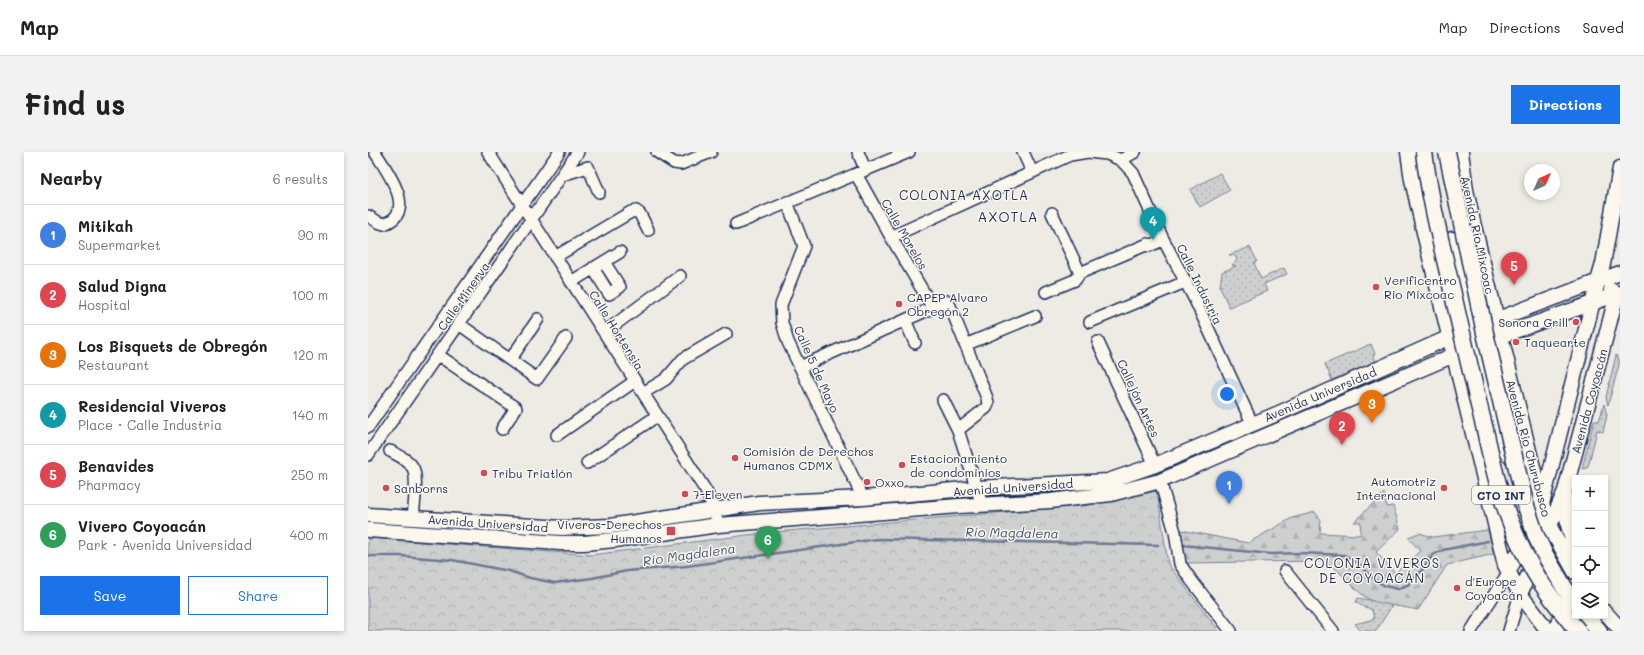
<!DOCTYPE html>
<html lang="en">
<head>
<meta charset="utf-8">
<style>
  body { margin:0; font-family:Mali,sans-serif; background:#f2f2f2; color:#202124 }
  .controls { position:absolute; right:12px; bottom:12px; display:grid; overflow:hidden; border-radius:0px; box-shadow:0 2px 6px #0003 }
  .controls button { width:36px; height:36px; display:grid; place-items:center; padding:0; border:0; border-bottom:1px solid #e0e0e0; background:#fff; color:#202124; font:20px sans-serif }
  .compass { position:absolute; left:1156px; top:12px; width:36px; height:36px; border-radius:50%; background:#fff; box-shadow:0 2px 6px #0003; rotate:45deg }
  .you { position:absolute; left:859px; top:242px; width:14px; height:14px; margin:-10px; border:3px solid #fff; border-radius:50%; background:#1a73e8; box-shadow:0 0 0 6px #1a73e833 }
  .badge { display:grid; place-items:center; width:26px; height:26px; border-radius:50%; background:#1a73e8; color:#fff; font-size:13px; font-weight:700 }
  .pin { position:absolute; translate:-50% -33px; filter:drop-shadow(0 1px 2px #0008) }
  .pin::after { content:''; position:absolute; top:21px; width:14px; height:12px; background:inherit; clip-path:polygon(0 0,100% 0,50% 100%) }
  .list { margin:0; padding:0; list-style:none }
  h2 { display:flex; justify-content:space-between; align-items:center; height:52px; margin:0; padding:0 16px; font-size:17px }
  h2 small { font-size:13px; font-weight:400; color:#757577 }
  .list li { display:grid; grid-template-columns:26px 1fr auto; gap:12px; align-items:center; box-sizing:border-box; height:60px; padding:0 16px; border-top:1px solid #e0e0e0 }
  .list b { display:block; font-size:15px; white-space:nowrap }
  .list p { margin:0; font-size:13px; white-space:nowrap; color:#757577 }
  .list em { font-size:13px; font-style:normal; color:#757577 }
  .actions { display:flex; gap:8px; padding:12px 16px }
  .actions a { flex:1; padding:9px 0; border:1px solid #1a73e8; border-radius:0px; text-align:center; font-size:14px; color:#1a73e8 }
  .actions .main { background:#1a73e8; color:#fff }
  .icon { flex:none; width:22px; height:22px; fill:none; stroke:currentColor; stroke-width:2; stroke-linecap:round; stroke-linejoin:round }
  .map { position:relative; flex:none; width:1252px; height:479px; overflow:hidden; border-radius:0px }
  header { display:flex; align-items:center; gap:24px; box-sizing:border-box; height:56px; padding:0 20px; background:#fff; border-bottom:1px solid #e0e0e0 }
  header strong { font-size:19px }
  nav { display:flex; gap:22px; margin-inline-start:auto; font-size:14px }
  .intro { display:flex; align-items:center; justify-content:space-between; box-sizing:border-box; height:96px; padding:0 24px }
  h1 { margin:0; font-size:28px }
  .button { padding:10px 18px; border-radius:0px; background:#1a73e8; color:#fff; font-size:14px; font-weight:700 }
  main { display:flex; gap:24px; padding:0 24px }
  aside { flex:1; background:#fff; border-radius:0px; box-shadow:0 2px 6px #0003 }
  .map>svg:first-child { display:block }
</style>
</head>
<body>
<header>
<strong>Map</strong>
<nav><a>Map</a><a>Directions</a><a>Saved</a></nav>
</header>
<div class="intro"><h1>Find us</h1><a class="button">Directions</a></div>
<main>
<aside>
<h2>Nearby<small>6 results</small></h2>
<ul class="list">
<li><span class="badge" style="background:#3f7fe0">1</span><div><b>Mitikah</b><p>Supermarket</p></div><em>90 m</em></li>
<li><span class="badge" style="background:#e0444e">2</span><div><b>Salud Digna</b><p>Hospital</p></div><em>100 m</em></li>
<li><span class="badge" style="background:#e8710a">3</span><div><b>Los Bisquets de Obregón</b><p>Restaurant</p></div><em>120 m</em></li>
<li><span class="badge" style="background:#0f9aa8">4</span><div><b>Residencial Viveros</b><p>Place · Calle Industria</p></div><em>140 m</em></li>
<li><span class="badge" style="background:#e0444e">5</span><div><b>Benavides</b><p>Pharmacy</p></div><em>250 m</em></li>
<li><span class="badge" style="background:#2e9e5b">6</span><div><b>Vivero Coyoacán</b><p>Park · Avenida Universidad</p></div><em>400 m</em></li>
</ul>
<div class="actions"><a class="main">Save</a><a>Share</a></div>
</aside>
<div class="map">
<svg width="1252" height="479" viewBox="0 0 1252 479">
  <defs>
    <pattern id="grass-dots" width="8" height="8" patternUnits="userSpaceOnUse"><rect width="8" height="8" fill="#cecfcf"/><path d="M2 2h.1M6 6h.1" fill="none" stroke="#b0b2b4" stroke-width="1.8" stroke-linecap="round"/></pattern>
    <pattern id="forest-firs" width="22" height="20" patternUnits="userSpaceOnUse"><rect width="22" height="20" fill="#cecfcf"/><path d="M5 1l3.5 6h-7zM16 11l3.5 6h-7z" fill="#b0b2b4"/></pattern>
    <pattern id="park-crowns" width="20" height="18" patternUnits="userSpaceOnUse"><rect width="20" height="18" fill="#cecfcf"/><path d="M2 6a3 3 0 1 1 6 0M12 15a3 3 0 1 1 6 0" fill="none" stroke="#b0b2b4"/></pattern>
  </defs>
  <rect width="100%" height="100%" fill="#eeebe4"/>
  <filter id="ink" filterUnits="userSpaceOnUse"><feTurbulence type="fractalNoise" baseFrequency=".025" numOctaves="2"/><feDisplacementMap in="SourceGraphic" scale="8" xChannelSelector="R" yChannelSelector="G"/><feConvolveMatrix kernelMatrix="1 2 1 2 8 2 1 2 1" color-interpolation-filters="sRGB"/></filter>
  <g filter="url(#ink)">
    <!-- grass -->
    <path fill="url(#grass-dots)" stroke="#747f96" d="M852,21L862,38L832,55L822,38Z
      M882,95L889,109L886,111L893,127L916,116L919,122L896,132L899,139L861,155L852,135L854,120L868,114L864,113L869,108L868,105L865,103H861Z
      M1003,192L1007,202L1005,203L1008,209L964,228L957,212Z
      M1248,203L1252,209L1240,253L1238,245Z
      M1236,252L1239,263L1235,280L1229,278L1221,311L1219,316L1214,317L1226,268L1231,269Z
      M990,446L1025,452L1008,479H993L987,472L1006,467L1004,458L998,455L997,456L988,450Z"/>
    <!-- forest -->
    <path fill="url(#forest-firs)" stroke="#747f96" d="M1016,341L1019,355L1025,354L1032,377L1008,400L1027,421L1052,399L1040,385L1051,381L1065,385L1120,378L1126,402L1079,413L1050,458C1041,456 1007,451 1002,448C982,436 974,415 951,409L816,411L813,378L880,391L924,366L947,360L953,368L952,381L992,383L993,370H986Z"/>
    <!-- park -->
    <path fill="url(#park-crowns)" stroke="#747f96" d="M789,339L800,412L851,479H0V386L223,403L395,381L721,353Z"/>
    <g fill="none" stroke-linecap="round" stroke-linejoin="round">
      <!-- stream -->
      <path stroke="#6d7892" stroke-width="2.5" d="M815,393L903,402L933,401L976,403L990,411L1006,427L1017,434L1030,437L1041,432L1051,422L1065,403L1075,398L1120,389
        M0,404H33L84,408L141,419L162,426L187,431L224,426L259,419L319,414L509,387L790,393"/>
      <!-- minor casing -->
      <g stroke="#1b2f5e" stroke-width="14">
        <path id="minor" d="M120,0L338,339L346,357L350,373
          M289,0L306,11L313,12L343,0
          M490,0L497,17
          M655,0L664,20
          M753,8L767,0
          M488,22L523,85L565,156
          M194,23L220,15L231,40
          M419,50L436,94L413,153L414,171L420,190L432,215L495,346
          M684,61L712,121
          M0,64L10,70L16,72C51,60 18,18 7,0
          M368,72L541,0
          M523,85L702,3L720,0L739,2L753,8L765,21L794,85L827,148L884,271
          M187,105L263,60L268,59L272,62L280,78
          M225,116L241,142L252,135L236,110
          M203,130L252,100
          M678,140L707,128L712,121L780,92L781,94L795,88L794,85
          M537,168L547,191
          M722,170L817,130
          M91,172L142,208L170,167
          M237,180L312,124
          M730,190L787,313
          M597,193L667,164
          M70,203L148,256L134,277
          M142,208L169,227L198,186
          M432,215L580,149L619,246L620,252L618,256L590,278
          M275,241L298,227L315,207L358,182
          M575,248L590,278L614,353
          M0,275L191,0
          M189,283L267,229
          M22,299C30,303 41,308 45,316C50,326 46,353 45,366
          M0,303L210,0
          M219,311L289,264
          M792,329L807,380L812,412L823,428L863,479
          M917,419L965,479
          M1103,479L1140,421
          M1141,479L1152,442"/>
      </g>
      <!-- major casing -->
      <g stroke="#1b2f5e" stroke-width="17">
        <path id="major" d="M1040,0L1044,28L1058,89L1137,413L1152,442L1180,479
          M1093,0L1098,38L1105,70L1174,352L1182,375L1207,420
          M1084,87L1132,289L1140,302L1149,311
          M1197,342L1200,373L1207,397
          M0,363L194,376L242,374L391,351L495,346L609,336L740,329L787,313L911,261L1082,185L1252,121
          M0,378L192,391H216L247,388L350,373L591,354L682,349L743,342L792,329L1086,203L1133,184L1252,141
          M1140,421L1174,352L1230,129L1235,112L1252,16
          M1152,442L1197,339L1249,142L1243,138
          M1237,460L1252,477
          M1188,479L1192,465L1203,455"/>
      </g>
      <!-- highway casing -->
      <g stroke="#1b2f5e" stroke-width="19">
        <path id="highway" d="M1218,464L1231,479"/>
      </g>
      <!-- minor -->
      <use href="#minor" stroke="#fbf7ec" stroke-width="11"/>
      <!-- major -->
      <use href="#major" stroke="#fbf7ec" stroke-width="14"/>
      <!-- highway -->
      <use href="#highway" stroke="#fbf7ec" stroke-width="16"/>
      <!-- highway-bridge casing -->
      <g stroke="#1b2f5e" stroke-width="19" stroke-linecap="butt">
        <path id="highway-bridge" d="M1056,0C1063,57 1079,113 1091,169C1100,206 1108,242 1117,278C1127,324 1138,369 1161,410C1174,435 1192,458 1210,479
          M1079,0L1117,181L1157,351L1168,384L1176,401L1196,435L1207,451"/>
      </g>
      <!-- highway-bridge -->
      <use href="#highway-bridge" stroke="#fbf7ec" stroke-width="16"/>
    </g>
  </g>
  <!-- markers -->
  <g fill="#d1495b" stroke="#fbf7ec" stroke-width="1.5">
    <circle cx="1008" cy="135" r="4"/>
    <circle cx="531" cy="152" r="4"/>
    <circle cx="1208" cy="170" r="4"/>
    <circle cx="1148" cy="190" r="4"/>
    <circle cx="367" cy="306" r="4"/>
    <circle cx="534" cy="313" r="4"/>
    <circle cx="116" cy="321" r="4"/>
    <circle cx="499" cy="330" r="4"/>
    <circle cx="18" cy="336" r="4"/>
    <circle cx="1076" cy="336" r="4"/>
    <circle cx="317" cy="342" r="4"/>
    <rect x="298" y="374" width="10" height="10" rx="2"/>
    <circle cx="1089" cy="436" r="4"/>
  </g>
  <g text-anchor="middle" dominant-baseline="central" stroke-width="3" stroke-linejoin="round" paint-order="stroke">
    <!-- shield labels -->
    <rect fill="#fbf7ec" stroke="#5e6b89" stroke-width="1" x="1104" y="334" width="58" height="18" rx="3"/>
    <g font-size="11" font-weight="bold" fill="#1b2f5e">
      <text x="1133" y="343">CTO INT</text>
    </g>
    <!-- street labels -->
    <g font-size="12" fill="#1b2f5e" stroke="#fbf7ec">
      <text transform="translate(537 82) rotate(60)">Calle Morelos</text>
      <text transform="translate(1110 83) rotate(78)">Avenida Río Mixcoac</text>
      <text transform="translate(832 132) rotate(64)">Calle Industria</text>
      <text transform="translate(95 144) rotate(-55)">Calle Minerva</text>
      <text transform="translate(249 178) rotate(58)">Calle Hortensia</text>
      <text transform="translate(449 217) rotate(66)">Calle 5 de Mayo</text>
      <text transform="translate(952 242) rotate(-23)">Avenida Universidad</text>
      <text transform="translate(771 246) rotate(65)">Callejón Artes</text>
      <text transform="translate(1221 249) rotate(-75)">Avenida Coyoacán</text>
      <text transform="translate(1161 296) rotate(75)">Avenida Río Churubusco</text>
      <text transform="translate(645 335) rotate(-4)">Avenida Universidad</text>
      <text transform="translate(120 371) rotate(4)">Avenida Universidad</text>
    </g>
    <!-- poi labels -->
    <g font-size="12" fill="#1b2f5e" stroke="#fbf7ec" text-anchor="start">
      <text x="1016" y="128">Verificentro<tspan x="1016" dy="14">Rio Mixcoac</tspan></text>
      <text x="539" y="145">CAPEP Alvaro<tspan x="539" dy="14">Obregón 2</tspan></text>
      <text x="1200" y="170" text-anchor="end">Sonora Grill</text>
      <text x="1156" y="190">Taquearte</text>
      <text x="375" y="299">Comisión de Derechos<tspan x="375" dy="14">Humanos CDMX</tspan></text>
      <text x="542" y="306">Estacionamiento<tspan x="542" dy="14">de condominios</tspan></text>
      <text x="124" y="321">Tribu Triatlón</text>
      <text x="1068" y="329" text-anchor="end">Automotriz<tspan x="1068" dy="14">Internacional</tspan></text>
      <text x="507" y="330">Oxxo</text>
      <text x="26" y="336">Sanborns</text>
      <text x="325" y="342">7-Eleven</text>
      <text x="294" y="372" text-anchor="end">Viveros-Derechos<tspan x="294" dy="14">Humanos</tspan></text>
      <text x="1097" y="429">d'Europe<tspan x="1097" dy="14">Coyoacán</tspan></text>
    </g>
    <!-- neighbourhood labels -->
    <g font-size="13" letter-spacing="1" fill="#1b2f5e" stroke="#fbf7ec">
      <text x="596" y="42">COLONIA AXOTLA</text>
      <text x="1004" y="410">COLONIA VIVEROS<tspan x="1004" dy="15">DE COYOACÁN</tspan></text>
    </g>
    <!-- water labels -->
    <g font-size="13" font-style="italic" fill="#445378" stroke="#fbf7ec">
      <text transform="translate(644 380) rotate(1)">Río Magdalena</text>
      <text transform="translate(321 402) rotate(-8)">Río Magdalena</text>
    </g>
    <!-- quarter labels -->
    <g font-size="14" letter-spacing="1" fill="#1b2f5e" stroke="#fbf7ec">
      <text x="640" y="64">AXOTLA</text>
    </g>
  </g>
</svg>
<div class="controls">
<button>+</button>
<button>−</button>
<button><svg class="icon" aria-label="locate" viewBox="0 0 24 24"><circle cx="12" cy="12" r="6"/><path d="M12 2v4M12 18v4M2 12h4M18 12h4"/></svg></button>
<button><svg class="icon" aria-label="layers" viewBox="0 0 24 24"><path d="M12 4l9 5-9 5-9-5zM3 14l9 5 9-5"/></svg></button>
</div>
<svg class="compass" viewBox="-18 -18 36 36"><path d="M0-13l5 13h-10z" fill="#e53935"/><path d="M0 13l5-13h-10z" fill="#757577"/></svg>
<div class="you"></div>
<div class="pin badge" style="left:861px;top:352px;background:#3f7fe0">1</div>
<div class="pin badge" style="left:974px;top:293px;background:#e0444e">2</div>
<div class="pin badge" style="left:1004px;top:271px;background:#e8710a">3</div>
<div class="pin badge" style="left:785px;top:88px;background:#0f9aa8">4</div>
<div class="pin badge" style="left:1146px;top:133px;background:#e0444e">5</div>
<div class="pin badge" style="left:400px;top:407px;background:#2e9e5b">6</div>
</div>
</main>
</body>
</html>
